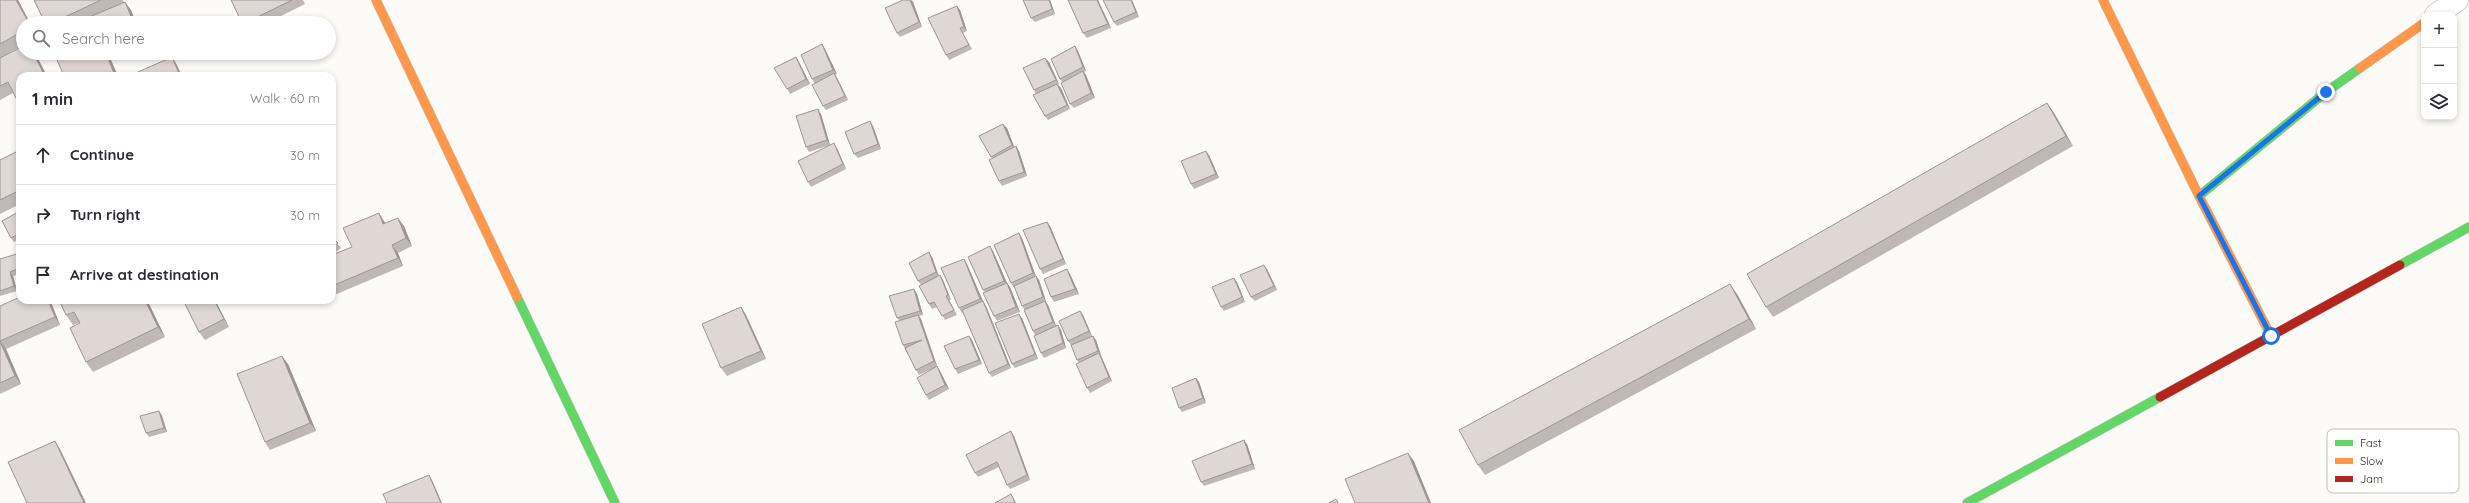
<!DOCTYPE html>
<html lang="en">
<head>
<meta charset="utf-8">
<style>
  body { margin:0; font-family:Quicksand,sans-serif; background:#f2f2f3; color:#2b2b33 }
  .controls { position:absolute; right:12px; top:12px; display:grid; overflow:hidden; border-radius:8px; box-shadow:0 2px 6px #0003 }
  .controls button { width:36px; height:36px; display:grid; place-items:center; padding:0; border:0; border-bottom:1px solid #e1e1e2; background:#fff; color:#2b2b33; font:20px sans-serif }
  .stop { position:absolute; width:12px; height:12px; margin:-9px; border:3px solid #1a73e8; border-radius:50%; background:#fff }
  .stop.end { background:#1a73e8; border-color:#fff; box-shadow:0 1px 4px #0008 }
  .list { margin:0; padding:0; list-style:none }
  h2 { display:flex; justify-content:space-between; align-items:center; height:52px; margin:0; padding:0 16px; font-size:17px }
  h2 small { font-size:13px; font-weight:400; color:#7c7c81 }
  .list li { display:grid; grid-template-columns:26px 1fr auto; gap:12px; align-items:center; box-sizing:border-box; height:60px; padding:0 16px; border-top:1px solid #e1e1e2 }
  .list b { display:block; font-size:15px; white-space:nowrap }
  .list em { font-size:13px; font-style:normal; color:#7c7c81 }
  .icon { flex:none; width:22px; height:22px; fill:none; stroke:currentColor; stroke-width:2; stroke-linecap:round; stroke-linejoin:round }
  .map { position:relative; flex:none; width:2469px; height:503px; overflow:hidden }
  .search { position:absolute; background:#fff; box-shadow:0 2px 6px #0003; left:16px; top:16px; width:320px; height:44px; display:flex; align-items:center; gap:10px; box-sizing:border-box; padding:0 14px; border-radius:22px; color:#7c7c81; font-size:15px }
  .panel { position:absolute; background:#fff; box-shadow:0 2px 6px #0003; left:16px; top:72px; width:320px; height:232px; border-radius:12px }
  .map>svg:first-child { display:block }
</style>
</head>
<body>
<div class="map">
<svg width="2469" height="503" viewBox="0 0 2469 503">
  <rect width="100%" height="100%" fill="#fdfbf8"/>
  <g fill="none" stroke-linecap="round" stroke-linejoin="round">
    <!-- street casing -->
    <g stroke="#d2cdc8" stroke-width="24">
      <path id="street" d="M2436,15L2457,0"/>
    </g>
    <!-- fast casing -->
    <g stroke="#d2cdc8" stroke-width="10">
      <path id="fast" d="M2199,196L2326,92L2360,68
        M2400,265L2469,227
        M517,297L615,503
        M1967,503L2160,397"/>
    </g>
    <!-- slow casing -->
    <g stroke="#d2cdc8" stroke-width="10">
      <path id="slow" d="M376,0L517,297
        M2103,0L2199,196L2271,336
        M2360,68L2424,23"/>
    </g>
    <!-- jam casing -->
    <g stroke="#d2cdc8" stroke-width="10">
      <path id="jam" d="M2160,397L2400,265"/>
    </g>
    <!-- street -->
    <use href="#street" stroke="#fffefe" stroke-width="22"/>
    <!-- fast -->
    <use href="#fast" stroke="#63d668" stroke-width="9"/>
    <!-- slow -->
    <use href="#slow" stroke="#ff974d" stroke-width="9"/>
    <!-- jam -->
    <use href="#jam" stroke="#b3261e" stroke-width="9"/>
  </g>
  <!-- wall -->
  <path fill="#bfb9b6" d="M0,0H18L30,23H23V45L0,58Z
    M34,0H123L124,2L131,10L136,23H45Z
    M231,0H303L305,4L267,23H242Z
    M1023,0H1050L1055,14L1035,22L1031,18Z
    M1068,0H1098L1111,28L1087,38L1083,33Z
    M1103,0H1132L1139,17L1117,26L1114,22Z
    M913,2L922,27L900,37L897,33Z
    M960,10L967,31L963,33L972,49L949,60L946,55Z
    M822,44L825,49L837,74L835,75L837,78L848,100L826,110L823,106L820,81L815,84L812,79Z
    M1078,51L1086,71L1084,72L1086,75L1095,98L1074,108L1070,104L1062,82L1060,79Z
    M35,53L47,76H20L13,93L0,100V58Z
    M796,57L799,62L810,84L790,94L787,89Z
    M1049,62L1059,84L1058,85L1061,88L1070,109L1048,120L1045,116L1036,94L1034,90Z
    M2047,103L2054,113L2073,146L1773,317L1766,307Z
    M821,114L830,145L809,152L806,147Z
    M873,126L881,149L858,158L854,154Z
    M1007,128L1014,147L1019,151L1027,176L1002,186L999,181L992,158L979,136Z
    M837,148L846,169L811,187L808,182Z
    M20,150V204L0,214V160Z
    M1209,155L1219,178L1194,189L1191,184Z
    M20,211V239L14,242L11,238Z
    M384,221L385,223L404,226L412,246L398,253L403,266L332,296V255L352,247Z
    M1047,222L1050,226L1066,264L1043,274L1040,269Z
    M332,228L336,234L332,238L341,248L332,255Z
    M1019,233L1022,238L1036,276L1039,280L1046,301L1045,302L1048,305L1056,326L1061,330L1066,348L1044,358L1041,353L1035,335L1033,331L1025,310L1022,306L1015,288H1014L1011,283Z
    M993,251L1007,283L1010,287L1020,312L997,321L994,316L985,292L983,290Z
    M20,253V274L13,276L17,291L0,296V259Z
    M932,257L939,276L940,275L943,280L951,300H949L957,315L945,320L937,307L932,309L929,304L921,285L918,281Z
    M967,264L983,301L986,306L1011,368L992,377L989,373L963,312L962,313L959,308Z
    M1267,269L1277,290L1255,301L1251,297Z
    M1070,274L1079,294L1054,302L1051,297Z
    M1237,282L1245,302L1224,311L1221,307Z
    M914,289L917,294L923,315L919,316L921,319L937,366L940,371L949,389L929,400L926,395L936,367L919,375L916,370L903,345L900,321L897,318Z
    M1737,294L1756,329L1485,475L1478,465Z
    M50,300L60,325L6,349L21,384L0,394V306Z
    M59,300H146L149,304L165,337L93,372L86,362L79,323L73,325L66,315Z
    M215,300L229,327L205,340L199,332Z
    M310,300H323L313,304Z
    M741,307L746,315L766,359L727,376L721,368Z
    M1083,315L1092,336L1081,341L1096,340L1102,358L1112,381L1090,393L1087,388L1079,363L1077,360L1071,345L1068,341Z
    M1022,318L1038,359L1015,368L1012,364Z
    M969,336L972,340L982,364L958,374L955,369Z
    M288,364L316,431L270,450L265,442Z
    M1196,378L1199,382L1206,403L1182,412L1179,408Z
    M159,411L162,416L167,432L149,437L146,433Z
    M1014,436L1030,480L1010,489L1007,485L999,467L978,477L975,473Z
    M1247,444L1255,469L1204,486L1201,482Z"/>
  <!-- shaded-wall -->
  <path fill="#9b9694" d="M16,0H18L30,23H29Z
    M910,0H911L913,2L922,27L919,22Z
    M1049,0H1050L1055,14L1052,9Z
    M1097,0H1098L1111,28L1108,24Z
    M1131,0H1132L1139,17L1136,12Z
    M125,2L131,10L136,23H135L133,21Z
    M957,6L960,10L967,31L964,27Z
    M822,44L825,49L837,74L833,70Z
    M1075,46L1078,51L1086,71L1083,67Z
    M33,53H35L47,76H45Z
    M106,53H108L118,76H115Z
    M172,57L177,65L182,76H180Z
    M796,57L799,62L810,84L806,79Z
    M1045,58L1049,62L1059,84L1056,80Z
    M1083,71L1086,75L1095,98L1091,93Z
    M834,73L837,78L848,100L845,96Z
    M1057,84L1061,88L1070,109L1067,105Z
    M2047,103L2054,113L2073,146L2066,136Z
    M818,109L821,114L830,145L827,140Z
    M870,121L873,126L881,149L878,144Z
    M1003,124L1007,128L1015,149L1012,145Z
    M834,143L837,148L846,169L843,164Z
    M1016,146L1019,151L1027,176L1024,172Z
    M1206,151L1209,155L1219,178L1216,174Z
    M379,213L384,221L389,232L383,224Z
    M398,218L404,226L412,246L406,238Z
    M1047,222L1050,226L1066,264L1063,259Z
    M1019,233L1022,238L1036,277L1033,273Z
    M392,245L398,253L403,266L398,258Z
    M990,246L993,251L1007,283L1010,287L1020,312L1016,307L1007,285L1004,281Z
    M929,252L932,257L939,277L936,272Z
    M964,259L967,264L984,304L980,299Z
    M1264,265L1267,269L1277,290L1274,286Z
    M1067,269L1070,274L1079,294L1075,289Z
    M10,272L13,276L17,291L14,286Z
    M940,275L943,280L951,300L948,295Z
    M1036,276L1039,280L1046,301L1043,297Z
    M1234,278L1237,282L1245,302L1242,297Z
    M1730,284L1737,294L1756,329L1749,319Z
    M914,289L917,294L923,315L920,311Z
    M946,296L949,300L957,315L954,310Z
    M48,300H50L60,325L55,317Z
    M145,300H146L149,304L165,337L158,327Z
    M214,300H215L229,327L224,319Z
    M983,301L986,306L1011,368L1008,364Z
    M1045,301L1048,305L1056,326L1053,322Z
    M741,307L746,315L766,359L761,351Z
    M1080,311L1083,315L1092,336L1089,331Z
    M1019,314L1022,318L1038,359L1035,354Z
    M918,315L921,319L937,366L934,361Z
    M1058,325L1061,330L1066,348L1063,343Z
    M969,336L972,340L982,364L979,360Z
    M1093,336L1096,340L1101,355L1098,351Z
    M0,341L6,349L21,384L15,376Z
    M1099,353L1102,358L1112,381L1109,377Z
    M282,356L288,364L316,431L310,423Z
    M937,366L940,371L949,389L945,385Z
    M1196,378L1199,382L1206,403L1203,398Z
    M159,411L162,416L167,432L164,428Z
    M1011,431L1014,436L1030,480L1027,475Z
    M1244,440L1247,444L1255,469L1252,464Z
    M55,441L60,449L86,503H84Z
    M1408,453L1414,461L1431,503H1429Z
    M429,475L432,480L442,503H441Z
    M1011,494L1014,499L1016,503H1015Z"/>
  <!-- building -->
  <path fill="#ded7d4" stroke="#9b9694" d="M0,0H16L29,23H23V31L0,44Z
    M34,0H101L52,23H45Z
    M231,0H292L245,23H242Z
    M903,0H910L919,22L897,33L885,8Z
    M1023,0H1049L1052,9L1031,18Z
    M1068,0H1097L1108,24L1083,33Z
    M1103,0H1131L1136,12L1114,22Z
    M125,2L133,21L129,23H75Z
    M957,6L964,27L960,28L969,45L946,55L928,18Z
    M822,44L833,70L812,79L801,55Z
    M23,46V53H33L45,76H20V106L8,82L0,86V58Z
    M1075,46L1083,67L1060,79L1051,59Z
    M54,53H106L115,76H64Z
    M172,57L180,76H129Z
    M796,57L806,79L787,89L774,68Z
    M1045,58L1056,80L1034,90L1023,68Z
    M1083,71L1091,93L1070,104L1061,83Z
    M834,73L845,96L823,106L812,85Z
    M1057,84L1067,105L1045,116L1033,95Z
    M2047,103L2066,136L1766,307L1747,274Z
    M818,109L827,140L806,147L796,116Z
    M870,121L878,144L854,154L845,132Z
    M1003,124L1012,145L991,157L979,136Z
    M834,143L843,164L808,182L798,161Z
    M1016,146L1024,172L999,181L989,160Z
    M20,150V190L0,200V160Z
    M1206,151L1216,174L1191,184L1181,161Z
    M20,211V233L11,238L2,221Z
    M379,213L383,224L398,218L406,238L392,245L398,258L332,286V255L352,247L343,228Z
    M1047,222L1063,259L1040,269L1023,230Z
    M1019,233L1033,273L1011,283L994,245Z
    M332,237L338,243L332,248Z
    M990,246L1004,281L983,290L968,257Z
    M929,252L936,272L918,281L909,263Z
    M20,253V268L10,272L14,286L0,291V259Z
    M964,259L980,299L959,308L941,268Z
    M1264,265L1274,286L1251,297L1240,275Z
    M1067,269L1075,289L1051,297L1044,279Z
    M940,275L948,295L946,296L954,310L942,316L934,302L929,304L919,286Z
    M1036,276L1043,297L1022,306L1014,286Z
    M1234,278L1242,297L1221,307L1212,287Z
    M1007,283L1016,307L994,316L983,293Z
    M1730,284L1749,319L1478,465L1459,430Z
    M914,289L920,311L897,318L889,296Z
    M20,297V300H48L55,317L0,341L15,376L0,383V306Z
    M59,300H145L158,327L86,362L70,328L80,323L74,312L66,315Z
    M183,300H214L224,319L199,332Z
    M983,301L1008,364L989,373L962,310Z
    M1045,301L1053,322L1033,331L1024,310Z
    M741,307L761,351L721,368L702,324Z
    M1080,311L1089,331L1068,341L1059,321Z
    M1019,314L1035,354L1012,364L995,323Z
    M918,315L934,361L916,370L905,348L922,340L903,345L895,322Z
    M1058,325L1063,343L1041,353L1034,336Z
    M969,336L979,360L955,369L944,346Z
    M1093,336L1098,351L1077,360L1071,345Z
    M1099,353L1109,377L1087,388L1076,364Z
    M282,356L310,423L265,442L237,374Z
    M937,366L945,385L926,395L917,378Z
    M1196,378L1203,398L1179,408L1172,388Z
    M159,411L164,428L146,433L140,416Z
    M1011,431L1027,475L1007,485L997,462L975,473L966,455Z
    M1244,440L1252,464L1201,482L1192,461Z
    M55,441L84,503H27L8,462Z
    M1408,453L1429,503H1355L1345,479Z
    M429,475L441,503H387L383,494Z
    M1011,494L1015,503H995Z
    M1336,499L1338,503H1329Z"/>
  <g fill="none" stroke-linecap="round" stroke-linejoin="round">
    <!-- route -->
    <path stroke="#1a73e8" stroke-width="5" d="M2271,336L2199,196L2326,92"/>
  </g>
  <!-- legend -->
  <rect x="2327" y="429" width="132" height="64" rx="6" fill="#fff" stroke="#c1bebc" stroke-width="1"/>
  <rect x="2335" y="440" width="18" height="6" fill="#63d668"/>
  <rect x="2335" y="458" width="18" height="6" fill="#ff974d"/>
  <rect x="2335" y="476" width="18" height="6" fill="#b3261e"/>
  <g font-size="11" fill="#2f271e">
    <text x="2360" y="447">Fast</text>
    <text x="2360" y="465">Slow</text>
    <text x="2360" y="483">Jam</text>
  </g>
</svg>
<div class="controls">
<button>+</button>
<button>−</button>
<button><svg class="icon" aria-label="layers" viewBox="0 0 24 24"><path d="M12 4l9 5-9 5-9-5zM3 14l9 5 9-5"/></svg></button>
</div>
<div class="stop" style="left:2271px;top:336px"></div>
<div class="stop end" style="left:2326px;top:92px"></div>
<div class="search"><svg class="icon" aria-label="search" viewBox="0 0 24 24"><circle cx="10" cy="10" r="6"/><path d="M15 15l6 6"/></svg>Search here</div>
<section class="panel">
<h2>1 min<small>Walk · 60 m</small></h2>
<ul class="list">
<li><svg class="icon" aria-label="ahead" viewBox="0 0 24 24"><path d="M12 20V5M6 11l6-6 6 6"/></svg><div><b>Continue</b></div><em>30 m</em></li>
<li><svg class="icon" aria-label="right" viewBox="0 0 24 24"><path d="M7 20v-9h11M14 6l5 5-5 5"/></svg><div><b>Turn right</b></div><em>30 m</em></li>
<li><svg class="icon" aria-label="arrive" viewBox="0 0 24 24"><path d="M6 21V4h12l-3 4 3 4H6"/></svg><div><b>Arrive at destination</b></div></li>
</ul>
</section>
</div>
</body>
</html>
